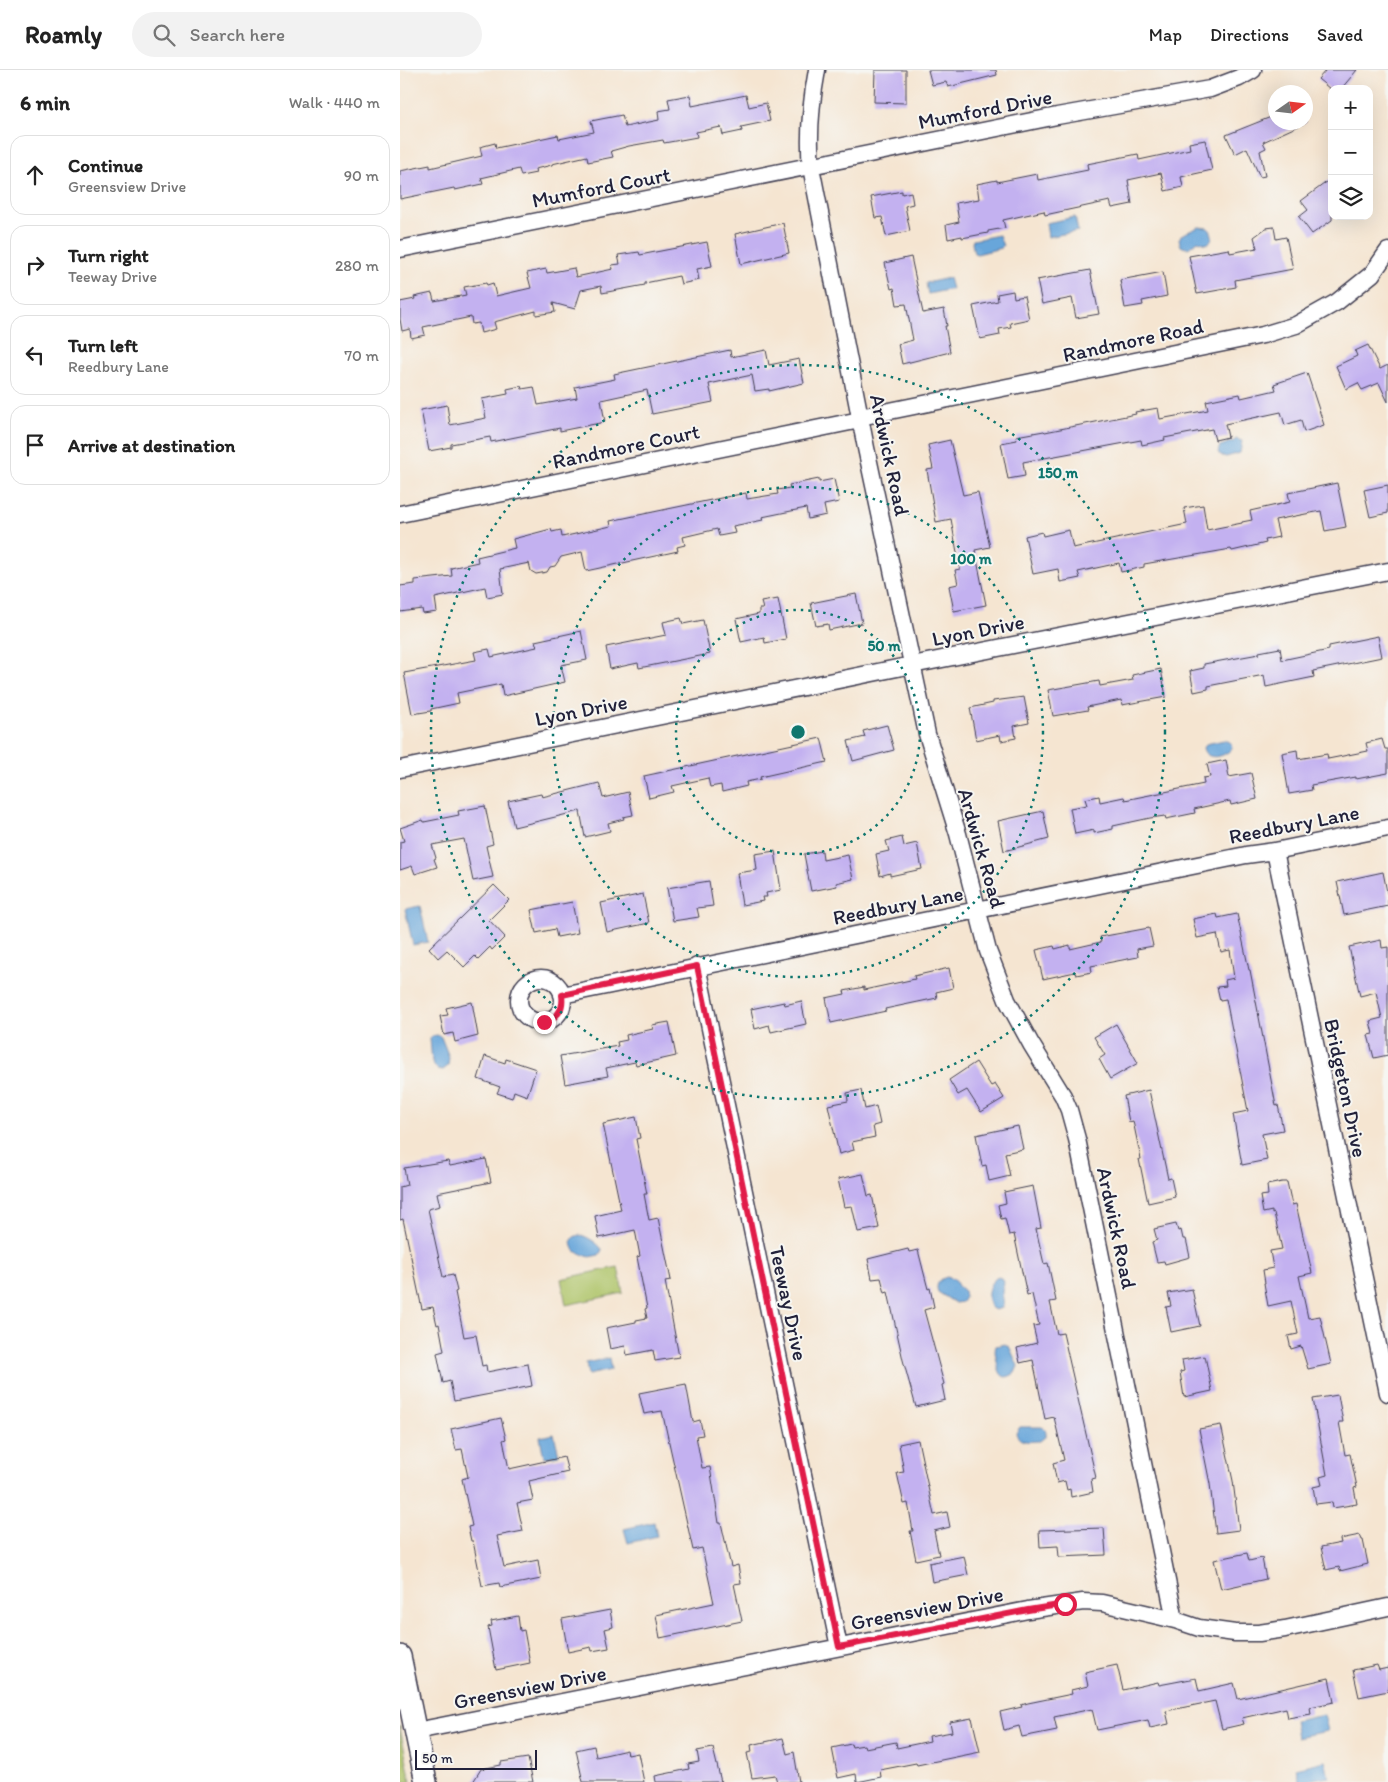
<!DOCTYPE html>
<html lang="en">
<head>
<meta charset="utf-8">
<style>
  body { margin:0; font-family:Itim,sans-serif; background:#f2f2f2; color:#222 }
  .controls { position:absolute; right:15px; top:15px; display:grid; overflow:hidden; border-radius:10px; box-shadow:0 5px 20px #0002 }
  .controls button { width:45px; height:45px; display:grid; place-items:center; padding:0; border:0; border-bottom:1px solid #e0e0e0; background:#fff; color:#222; font:25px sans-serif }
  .compass { position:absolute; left:868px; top:15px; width:45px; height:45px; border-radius:50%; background:#fff; box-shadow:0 5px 20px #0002; rotate:76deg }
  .scale { position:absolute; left:15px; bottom:12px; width:122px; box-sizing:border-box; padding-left:5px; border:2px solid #22223b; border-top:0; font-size:14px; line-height:18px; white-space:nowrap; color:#22223b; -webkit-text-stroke:4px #f6f6f2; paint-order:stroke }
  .stop { position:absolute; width:15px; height:15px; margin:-11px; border:4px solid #e11d48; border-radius:50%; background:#fff }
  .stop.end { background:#e11d48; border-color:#fff; box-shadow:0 1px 5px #0008 }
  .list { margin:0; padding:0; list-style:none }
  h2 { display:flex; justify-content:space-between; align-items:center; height:65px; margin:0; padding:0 20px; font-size:21px }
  h2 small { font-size:16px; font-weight:400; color:#767676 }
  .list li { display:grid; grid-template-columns:32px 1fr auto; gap:15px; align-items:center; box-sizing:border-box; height:80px; margin:0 10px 10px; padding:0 10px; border:1px solid #e0e0e0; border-radius:15px }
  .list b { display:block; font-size:19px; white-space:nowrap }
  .list p { margin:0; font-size:16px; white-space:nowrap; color:#767676 }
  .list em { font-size:16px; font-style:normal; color:#767676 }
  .icon { flex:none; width:28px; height:28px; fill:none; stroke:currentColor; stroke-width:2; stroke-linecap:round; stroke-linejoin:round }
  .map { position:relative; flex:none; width:988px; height:1712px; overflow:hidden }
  header { display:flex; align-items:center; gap:30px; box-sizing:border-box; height:70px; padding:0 25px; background:#fff; border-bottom:1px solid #e0e0e0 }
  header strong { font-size:24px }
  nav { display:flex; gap:28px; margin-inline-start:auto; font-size:18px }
  .search { width:350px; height:45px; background:#f2f2f2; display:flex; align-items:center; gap:12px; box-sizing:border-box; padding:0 18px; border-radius:28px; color:#767676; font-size:19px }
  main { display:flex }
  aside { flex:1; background:#fff }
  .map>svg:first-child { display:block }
</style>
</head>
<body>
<header>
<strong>Roamly</strong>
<div class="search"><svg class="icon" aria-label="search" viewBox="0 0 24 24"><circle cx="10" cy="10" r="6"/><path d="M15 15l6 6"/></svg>Search here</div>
<nav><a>Map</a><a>Directions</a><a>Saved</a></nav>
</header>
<main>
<aside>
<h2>6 min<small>Walk · 440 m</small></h2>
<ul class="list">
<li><svg class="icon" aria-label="ahead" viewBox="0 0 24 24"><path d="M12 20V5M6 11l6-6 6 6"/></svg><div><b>Continue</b><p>Greensview Drive</p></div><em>90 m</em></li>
<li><svg class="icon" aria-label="right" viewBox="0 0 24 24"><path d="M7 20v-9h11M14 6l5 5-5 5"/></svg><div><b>Turn right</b><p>Teeway Drive</p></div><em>280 m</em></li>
<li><svg class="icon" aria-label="left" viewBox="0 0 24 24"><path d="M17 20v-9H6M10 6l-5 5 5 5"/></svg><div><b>Turn left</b><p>Reedbury Lane</p></div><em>70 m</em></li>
<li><svg class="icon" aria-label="arrive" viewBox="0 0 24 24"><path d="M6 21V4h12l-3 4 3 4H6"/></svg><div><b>Arrive at destination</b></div></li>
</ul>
</aside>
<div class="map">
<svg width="988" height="1712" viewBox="0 0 988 1712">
  <rect width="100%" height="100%" fill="#f6f6f2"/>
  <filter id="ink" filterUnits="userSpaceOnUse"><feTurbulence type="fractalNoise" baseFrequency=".02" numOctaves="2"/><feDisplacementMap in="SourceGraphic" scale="10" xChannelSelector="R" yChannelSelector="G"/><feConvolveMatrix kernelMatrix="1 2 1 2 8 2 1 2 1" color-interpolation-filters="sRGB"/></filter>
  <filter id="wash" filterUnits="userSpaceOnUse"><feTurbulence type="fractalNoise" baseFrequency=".0096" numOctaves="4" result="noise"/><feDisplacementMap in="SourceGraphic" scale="20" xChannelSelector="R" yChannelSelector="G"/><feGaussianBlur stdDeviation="1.12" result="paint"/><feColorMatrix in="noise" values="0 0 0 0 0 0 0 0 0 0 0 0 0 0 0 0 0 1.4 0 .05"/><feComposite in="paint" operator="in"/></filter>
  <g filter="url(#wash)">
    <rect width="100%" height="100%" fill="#f5e5d1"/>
    <!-- green -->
    <path fill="#afc469" stroke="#687352" d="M218,1197L223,1223L166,1235L161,1209Z
      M0,1656L1,1663L11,1712H0Z"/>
    <!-- water -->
    <path fill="#67a6da" stroke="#44648a" d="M675,147L678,161L648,167L646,153Z
      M799,157L808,158C813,162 814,170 807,174L798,171C792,175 789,181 781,176L779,170L781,165Z
      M599,165L603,176L601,178L577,184L574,183L572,173L573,170Z
      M549,208L552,219L528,224L526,213Z
      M836,369L842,371L840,383L826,387L820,385L818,382L820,376L834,371Z
      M824,670L831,673L832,678C826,687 806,692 803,678L806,674Z
      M20,836L28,872L13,875L5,839Z
      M37,965L41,967L49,987L48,996L43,1000L37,999L32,992L30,969L32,966Z
      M179,1165C185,1165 200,1174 202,1180L199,1185L189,1187L175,1181L171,1172L174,1167Z
      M547,1207L555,1210L558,1216L564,1221L565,1227L562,1232L555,1233L538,1222C535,1215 539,1209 547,1207Z
      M598,1207L603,1209C605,1214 603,1215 602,1221C602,1228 605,1231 602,1238L595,1240L590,1237C586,1226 587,1213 598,1207Z
      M605,1274L610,1278L618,1296L615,1303C602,1312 600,1304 597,1292C596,1286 594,1282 596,1276Z
      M209,1288L211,1300L188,1305L186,1293Z
      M620,1357H642L646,1361V1366L640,1371C631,1371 619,1374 616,1363Z
      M154,1364L159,1385L144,1388L140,1367Z
      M254,1452L257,1466L228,1473L224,1459Z
      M924,1645L928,1661L897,1667L894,1651Z
      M925,1691L929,1706L899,1712L896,1698Z"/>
    <g id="blocks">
      <!-- building -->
      <path fill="#c3b1f0" d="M475,0H506V33L474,32Z
        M528,0H596L597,5L548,17L546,12L532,15Z
        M926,0H957L941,19H930L918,9Z
        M290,25L292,36L346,25L349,37L366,33L370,51L341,57L342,61L323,65L321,57L296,62L297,67L264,73L263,70L229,76L211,81L213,87L188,92L187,86L152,94V95L135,99L136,103L121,106L119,99L81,108L83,114L55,120L54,118L0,129V101L30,95V98L82,86L80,77L95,73L96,78L158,65L159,69L194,62L191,51L222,45L225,57L259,50L258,41L270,39L268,29Z
        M876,45V52H907L863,72L866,78L860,81L865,106L860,107L847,78L835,84L826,65Z
        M805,70L812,100L781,107L783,117L765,121L761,103L728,110L732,134L712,138L710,131L645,145L644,141L603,150L605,158L588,161V163L562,168V166L548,169L546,155L559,152L556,133L579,129L577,114L597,110V112L637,104L638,110L688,100L687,94L738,84L739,90L790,79L789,73Z
        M932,108V150L912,164L899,147L908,140L901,131Z
        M502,121V124L511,122L513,134L505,136L510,161L486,166L482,147L475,148L471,127Z
        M383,153L389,183L341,194L335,164Z
        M874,157L876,169L886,167L893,199L835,210L836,217L797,224L789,186L829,179L830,183L857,178L854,167L866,158Z
        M307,172L312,196L297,199L299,210L281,214L279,206L245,213V215L202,223L201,216L181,220L175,239L153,233L155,242L136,245V241L94,252L96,259L81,263L79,253L72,254L71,247L23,257L25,265L11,268L10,259L2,261L0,249V232L15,229L14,227L32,223L34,231L66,225L64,217L86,213L87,215L93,213L96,226L131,218L127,203L146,199L147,203L174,198L176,207L213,199L212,195L220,194L218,185L239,182L240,185Z
        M511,187L523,243L544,239L547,256H545L550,282L502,294L498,274L513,270L506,234L497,235L494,218L491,219L485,193Z
        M690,200L699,244L676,248L672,228L642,234L637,210Z
        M763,202L767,226L742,231L743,235L725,238L720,210Z
        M613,221L614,228L624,226L629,249L610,253L611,257L599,259L600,265L580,269L573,236L598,231L597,224Z
        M968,275L980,299L988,295V332L979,313L962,320L958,313L946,319L936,296L957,286L955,281Z
        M330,280L331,287L366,280L369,295L399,289L404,313L369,321V319L355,321L352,305L309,314L313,332L252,344L247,320L201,330L205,352L160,361V358L91,372L90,367L51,374V377L29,381L21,340L47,335L50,355L86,348L82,329L108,324L107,319L121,316L122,319L134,317L138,335L177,328L175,317L215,309L214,304Z
        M907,303L924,355L904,362L901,350L885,355L881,342L825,354L828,367L815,370L812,359L764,368L765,370L742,375L741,370L623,392L625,406L608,409L601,373L617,370L616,366L644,361L645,362L736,344L735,342L758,338L760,349L808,340L806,331L840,324L841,328L876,320L874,314Z
        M550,370L563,425L578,422L590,477L575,480L586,535L554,541L549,516L558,514L555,500L560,499L551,449L536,452L527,400L533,399L528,375Z
        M419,409V412L434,409L439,432L424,435L426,445L408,449L406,438L362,447L363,450L333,456L335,463L319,466L317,459L283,467L285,475L277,477L278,481L186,501L182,482L161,487L155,496L150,497L147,502L136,504L131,501L129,493L100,499L103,524L87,527L85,517L35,528L37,542L23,544L22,539L0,542V516L15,514V510L52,506L51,498L78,492L77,487L115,478L113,469L151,459L152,462L161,460L162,467L211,456L210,451L311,430L346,423L347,429L378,424L377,420L390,418L389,415Z
        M937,413L946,457L925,461L921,441L875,450L879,467L865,470L866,473L832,481L831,479L744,494V497L721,502L719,493L678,502L680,508L660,512L658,499L633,504L625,466L642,462L643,466L669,460L673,478L787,454L784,438L803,435L807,460L842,453V452L852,450L850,441L890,432L888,423Z
        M988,415V443L970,447L964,420Z
        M456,524L462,553L429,560L428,554L416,556L411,533Z
        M378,529L386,569L365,573L364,567L341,572L336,549L359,544V539H363L361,532Z
        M281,548L283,554L303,550L310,584L239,598L238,593L210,599L206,577L266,565L263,552Z
        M181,561L187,590L161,595L165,612L103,626L101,614L57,623L59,633L31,639V641L12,644L4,603L76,590L74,582L89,579L91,587L137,577L135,571Z
        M978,566L982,587L913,601L914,607L866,617L864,605L808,616V619L794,622L790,601L804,598V594L859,584V582L880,578L882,590L929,580V576Z
        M761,599L766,627L722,635L721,630L687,637L688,640L653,646L648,620L699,611L700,616L733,610L732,605Z
        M624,627L629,653L614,656L616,668L601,671L600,665L576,670L570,638L593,633V631Z
        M487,655L494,680L453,691L448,671L465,667L463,661Z
        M421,668L427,692L360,707L361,709L346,712L347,716L322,722L321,715L310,717L308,708L272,716L274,722L249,728L244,706Z
        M982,669L985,679H988V703L956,709V707L911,715L912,720L889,724L882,683L897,680L898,689L927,684L928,689L968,681L966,673Z
        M826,690L829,707L851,703L857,729L831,735L830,731L794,739L795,743L766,749L765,746L750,748L713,756V759L694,763V760L675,764L670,738L687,735L685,729L699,726L700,732L724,727L725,730L804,714L803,708L810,707L807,694Z
        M199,713L203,728L228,722L233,745L223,747L224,749L208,753L210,761L185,767L180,741L114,757L108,731L141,724L142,727Z
        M85,736L93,774L86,776L93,807L73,811L64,769L32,775L36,788L34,789L37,797L15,804L12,796L0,800V772L4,771L0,758L23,750L24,752L59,745L58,741Z
        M643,741L649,769L604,781L598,751Z
        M502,767L504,776L517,773L522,799L490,806V803L480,806L476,784L489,781L486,771Z
        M375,781L381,820L366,823L367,827H362L363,831L342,835L337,803L357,800L355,784Z
        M422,781L423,790L448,785L453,809L436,813L437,816L411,821L404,784Z
        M983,802L988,827V836L944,845L937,812Z
        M309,811L313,836L297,838L299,847L273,851L267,818Z
        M94,815L109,830L89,850L105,867L92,880L90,877L78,889L75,886L64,897L47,880L38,888L29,878Z
        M243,824L249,853L207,862L201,833Z
        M172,832L178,863L157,867L155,859L136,863L131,840Z
        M817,844L818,848L837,844L849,900H850L876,1036L878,1035L883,1060L862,1064L867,1090L842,1095L833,1044L848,1041L826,929L820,930L817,917L826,916L825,910L834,908L830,880L821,882L817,864L797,868L793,849Z
        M749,858L753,876L737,879L738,887L691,896L692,902L676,905L675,902L643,909L636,880L654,876L655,879L670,875V879L701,872L700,867Z
        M981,870L982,878L988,877V985L974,988L968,965L973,964L970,951L982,948L976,922L960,926L949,877Z
        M549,898L553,918L536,922L537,928L485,939L486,941L431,953L426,928L445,924L444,921L464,917V920L515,909L514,906Z
        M401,931L406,954L371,962L369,955L355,959L351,939L384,932L385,935Z
        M72,932L78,966L55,972L53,963L44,965L40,946L48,945L46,938Z
        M269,952L276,986L236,995L235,992L206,998L208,1006L165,1014L160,986L218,976L217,972L227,970L226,965L253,959L252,955Z
        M716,954L738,993L710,1009L699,989L705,985L694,967Z
        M85,986L105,993L106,989L136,999L127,1026L114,1021L112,1028L97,1023L100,1017L78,1009Z
        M576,992L591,1016L595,1014L604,1028L581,1042L567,1020L558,1025L549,1010Z
        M461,1020L465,1039L476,1036L480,1054L473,1056L475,1067L452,1072L454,1080L439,1084L428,1035L448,1031L447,1023Z
        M749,1020L768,1109L771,1108L775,1127L748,1133L739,1089H741L733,1051L729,1052L724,1026Z
        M236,1047L240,1068L236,1069L247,1124H244L249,1150L258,1148L271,1210L265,1211L279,1287L255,1291L253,1280L227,1285L225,1276L210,1279L206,1258L236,1252V1250L247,1248L245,1239L247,1238L237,1187L240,1186L235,1160L199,1168L195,1146L221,1140L203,1054Z
        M618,1056L623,1079L605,1083L610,1106L589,1111L586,1095L582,1096L576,1065Z
        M86,1089L91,1112L37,1123L40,1136L28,1139L43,1207L53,1205L57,1221L55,1222L64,1267L76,1265L82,1296L86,1295L87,1302L128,1294L132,1316L54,1331L50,1311L43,1313L37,1283L44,1281L39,1254L37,1255L33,1237L22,1239L3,1149L0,1150V1117L7,1115L4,1098L48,1091L50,1096Z
        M463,1104L468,1126L472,1125L479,1158L458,1162L452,1136L444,1137L438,1109Z
        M882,1112H887L892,1135L896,1134L905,1175H906L912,1203L899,1206L908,1248L920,1246L931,1294L908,1299L901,1276L891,1279L888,1266L898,1264L891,1231L868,1236L864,1213H865L863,1200L873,1198L870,1181L882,1179L874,1143L872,1144V1141L863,1143L860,1126L868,1125L867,1115Z
        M633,1116L641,1158L636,1159L644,1194L648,1193L656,1231L650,1232L657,1264L663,1263L696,1408L691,1409L693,1422L671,1427L670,1419L667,1420L665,1411L657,1413L653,1393L664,1390L654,1347L645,1349L633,1290L620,1293L617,1278L637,1273L633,1256L639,1255L632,1224L627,1225L614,1164L609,1165L605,1148L601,1149L598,1135L606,1133L604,1122Z
        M776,1154L778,1161L781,1160L783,1169H786L790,1187L765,1194L764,1191L757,1192L752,1172L757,1170L754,1159Z
        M508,1179L509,1182L518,1180L528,1219L530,1218L534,1237L524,1240L544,1314L542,1315L545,1330L516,1337L503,1290L488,1222L485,1223L481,1208L472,1209L468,1189Z
        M792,1219L800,1256L771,1262L766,1237L771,1236L768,1223Z
        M805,1286L812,1321L784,1327L780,1302L784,1301L782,1290Z
        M286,1314L293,1352L300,1350L303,1365L296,1366L302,1398L310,1397L319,1453H321L331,1497L338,1495L341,1513L334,1514L342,1551L260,1568L256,1545L314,1533L302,1478L293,1480L262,1341L244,1344L239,1323Z
        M938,1325L943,1352H939L945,1385L950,1384L957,1417L954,1418L957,1434L933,1438L932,1432L916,1434L913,1417L922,1415L920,1407L927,1405L913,1329Z
        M101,1348L106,1369L103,1370L109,1399L164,1387L168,1402L129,1411L133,1430L117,1433L123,1461L97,1466L104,1497L138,1490L141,1509L100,1517L99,1513L82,1516L73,1471H71L68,1457L72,1456L62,1409L68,1407L62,1379L56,1380L51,1359Z
        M821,1355L833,1411L839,1460L816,1463L810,1414L799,1359Z
        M518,1370L534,1445L547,1442L550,1457L534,1461L539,1485L516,1490L510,1461H513L508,1433L504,1434L497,1403L504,1402L499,1374Z
        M704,1458L706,1485L659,1487L658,1476L640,1477L639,1460Z
        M960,1465L962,1470H963L968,1494L940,1501L939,1497L926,1500L921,1477L941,1473L940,1469Z
        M847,1483L849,1491L862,1488L866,1509L821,1519L814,1490Z
        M564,1486L568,1505L532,1512L529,1493Z
        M210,1540L213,1557L205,1559L209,1578L192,1581L191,1577L168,1582L162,1549Z
        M118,1546L120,1561L124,1560L130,1593L96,1600L88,1557L92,1556L91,1551Z
        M717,1595L723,1620L758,1612L759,1615L796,1608L799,1621L834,1613L838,1629L929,1608L934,1632L910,1637L911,1644L888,1648L886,1638L842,1648L844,1654L822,1659L815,1631L766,1641L769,1654L750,1658L748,1650L697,1660L692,1639L654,1647L657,1660L622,1667L619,1656L604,1660L600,1642L622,1637L621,1635L628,1633L672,1624L671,1620L688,1616L685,1602Z
        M977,1595L979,1600L988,1598V1621L959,1627L953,1600Z
        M572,1648L580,1682L517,1695L516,1693L480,1700L481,1707L457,1712L456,1704L438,1708L432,1678L451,1674L452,1677L464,1675L465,1678L496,1672L497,1678L530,1671L529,1666L552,1662L550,1652Z
        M383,1668L387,1684L394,1682L399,1712H377L375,1705L352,1708L347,1683L352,1682L351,1675Z
        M194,1676L196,1687L227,1680L228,1685L238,1683L244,1712H183L176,1680Z
        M313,1678L321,1712H256L255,1706L289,1699L288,1694L299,1692L297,1681Z
        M128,1688L133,1712H73L81,1699L101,1695V1692Z"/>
    </g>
  </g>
  <g filter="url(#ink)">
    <use href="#blocks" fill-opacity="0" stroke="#423f52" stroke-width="1"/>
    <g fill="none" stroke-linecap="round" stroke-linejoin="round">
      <!-- minor casing -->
      <g stroke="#423f52" stroke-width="19">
        <path id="minor" d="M417,0C411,32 408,64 411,97L466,378L527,664L558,764L588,881L607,930L631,974L663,1026L669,1040L677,1069L775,1550
          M0,179L657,46L810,19L839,8L853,0
          M0,444L455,351L465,346L863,265L896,255L937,232L972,204L988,181
          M0,699L512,595L988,501
          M875,781L988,1323
          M297,896L439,1577
          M119 930a22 22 0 1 1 44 0a22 22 0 1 1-44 0Z
          M162,925L846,785L875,781L988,758
          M16,1661L628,1540L683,1532L702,1533L775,1550L799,1558L835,1563H859L885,1559L988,1537"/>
      </g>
      <!-- major casing -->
      <g stroke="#423f52" stroke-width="24">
        <path id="major" d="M0,1586L26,1712"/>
      </g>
      <!-- minor -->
      <use href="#minor" stroke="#fff" stroke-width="16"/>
      <!-- major -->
      <use href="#major" stroke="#fff" stroke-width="21"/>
    </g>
  </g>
  <g fill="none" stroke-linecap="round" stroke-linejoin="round" filter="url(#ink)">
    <!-- route -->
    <path stroke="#e11d48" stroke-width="6" d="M144,952C158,948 164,939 162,925L297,896L439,1577L628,1540L665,1534"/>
  </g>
  <!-- distance rings -->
  <g fill="none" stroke="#0f766e" stroke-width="2.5" stroke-dasharray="2.5 5">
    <circle cx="398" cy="662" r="122"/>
    <circle cx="398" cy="662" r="245"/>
    <circle cx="398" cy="662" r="367"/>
  </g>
  <g text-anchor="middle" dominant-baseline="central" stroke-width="4" stroke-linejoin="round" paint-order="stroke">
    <!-- street labels -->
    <g font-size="21" fill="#22223b" stroke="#f6f6f2">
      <text transform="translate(585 39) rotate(-11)">Mumford Drive</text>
      <text transform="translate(201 117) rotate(-11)">Mumford Court</text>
      <text transform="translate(733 270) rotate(-12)">Randmore Road</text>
      <text transform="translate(226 376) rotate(-12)">Randmore Court</text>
      <text transform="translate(490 385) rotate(78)">Ardwick Road</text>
      <text transform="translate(578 560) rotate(-11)">Lyon Drive</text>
      <text transform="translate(181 640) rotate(-11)">Lyon Drive</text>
      <text transform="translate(894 754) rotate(-11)">Reedbury Lane</text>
      <text transform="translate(582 778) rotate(74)">Ardwick Road</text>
      <text transform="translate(498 835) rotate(-11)">Reedbury Lane</text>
      <text transform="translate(946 1018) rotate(78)">Bridgeton Drive</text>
      <text transform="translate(717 1158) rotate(78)">Ardwick Road</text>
      <text transform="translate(389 1233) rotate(78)">Teeway Drive</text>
      <text transform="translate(527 1538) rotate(-11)">Greensview Drive</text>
      <text transform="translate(130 1617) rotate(-11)">Greensview Drive</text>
    </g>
  </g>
  <circle cx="398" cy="662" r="8" fill="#0f766e" stroke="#f6f6f2" stroke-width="2.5"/>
  <g font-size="15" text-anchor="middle" font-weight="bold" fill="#0f766e" stroke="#f6f6f2" stroke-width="4" stroke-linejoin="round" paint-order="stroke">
    <text x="658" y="408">150 m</text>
    <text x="571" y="494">100 m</text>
    <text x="484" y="581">50 m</text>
  </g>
</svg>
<div class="controls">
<button>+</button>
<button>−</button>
<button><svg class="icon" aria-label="layers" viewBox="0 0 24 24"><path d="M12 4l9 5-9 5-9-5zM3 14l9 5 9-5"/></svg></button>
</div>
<svg class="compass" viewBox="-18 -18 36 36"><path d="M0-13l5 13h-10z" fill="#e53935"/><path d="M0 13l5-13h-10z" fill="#767676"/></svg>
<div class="scale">50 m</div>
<div class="stop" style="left:665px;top:1534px"></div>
<div class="stop end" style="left:144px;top:952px"></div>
</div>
</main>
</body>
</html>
